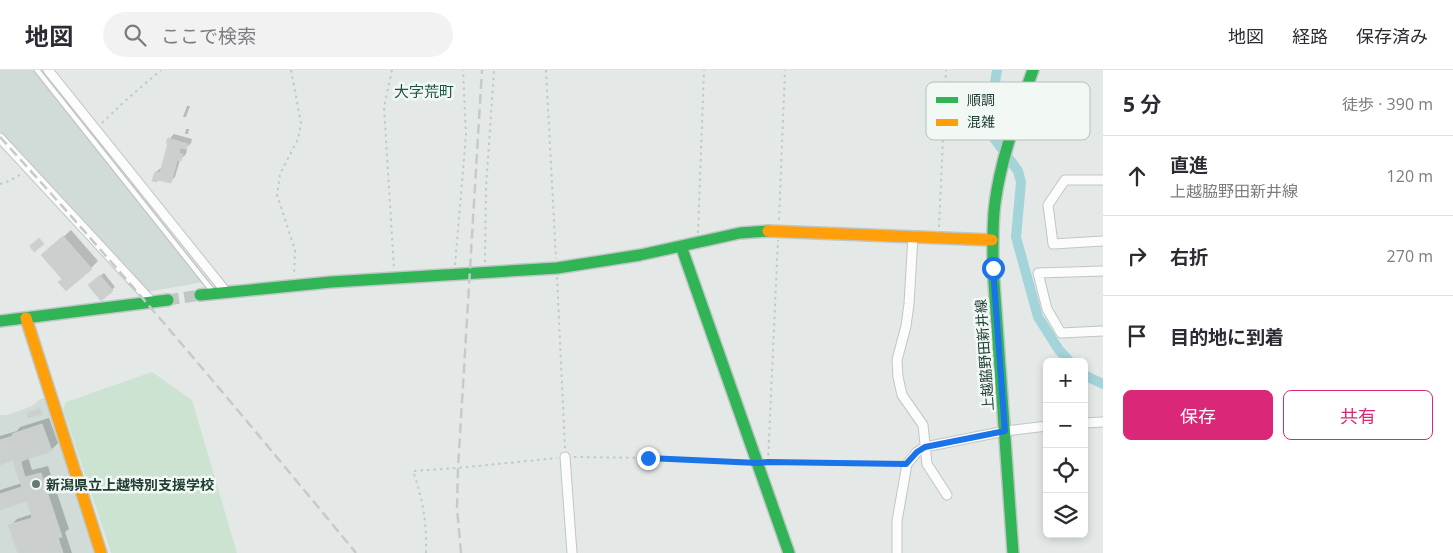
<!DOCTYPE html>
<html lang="ja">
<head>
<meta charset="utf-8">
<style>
  body { margin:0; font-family:"Open Sans","Noto Sans JP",sans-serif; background:#f2f2f3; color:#2b2b33 }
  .controls { position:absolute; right:15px; bottom:15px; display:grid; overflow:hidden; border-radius:8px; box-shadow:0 2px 8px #0003 }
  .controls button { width:45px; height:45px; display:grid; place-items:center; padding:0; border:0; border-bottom:1px solid #e1e1e2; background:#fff; color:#2b2b33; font:25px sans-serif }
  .stop { position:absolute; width:15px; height:15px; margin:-11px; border:4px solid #1a73e8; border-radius:50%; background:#fff }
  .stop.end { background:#1a73e8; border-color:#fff; box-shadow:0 1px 5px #0008 }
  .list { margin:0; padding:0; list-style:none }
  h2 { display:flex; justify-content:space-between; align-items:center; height:65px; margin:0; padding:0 20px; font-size:21px }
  h2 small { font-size:16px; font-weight:400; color:#7c7c81 }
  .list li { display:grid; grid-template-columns:32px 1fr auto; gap:15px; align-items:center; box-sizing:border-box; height:80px; padding:0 20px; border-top:1px solid #e1e1e2 }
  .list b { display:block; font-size:19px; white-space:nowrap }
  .list p { margin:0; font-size:16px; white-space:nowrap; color:#7c7c81 }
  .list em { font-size:16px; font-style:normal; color:#7c7c81 }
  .actions { display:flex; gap:10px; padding:15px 20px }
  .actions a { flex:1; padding:11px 0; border:1px solid #db2777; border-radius:8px; text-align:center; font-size:18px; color:#db2777 }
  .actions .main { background:#db2777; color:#fff }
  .icon { flex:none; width:28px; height:28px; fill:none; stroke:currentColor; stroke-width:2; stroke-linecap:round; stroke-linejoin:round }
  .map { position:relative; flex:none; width:1103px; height:483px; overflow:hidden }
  header { display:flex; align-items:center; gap:30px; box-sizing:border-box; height:70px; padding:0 25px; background:#fff; border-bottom:1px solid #e1e1e2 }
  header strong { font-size:24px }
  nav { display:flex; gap:28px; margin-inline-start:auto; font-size:18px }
  .search { width:350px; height:45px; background:#f2f2f3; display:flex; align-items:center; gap:12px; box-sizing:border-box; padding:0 18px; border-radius:28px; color:#7c7c81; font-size:19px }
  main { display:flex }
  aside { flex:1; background:#fff }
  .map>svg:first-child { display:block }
</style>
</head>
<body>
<header>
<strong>地図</strong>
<div class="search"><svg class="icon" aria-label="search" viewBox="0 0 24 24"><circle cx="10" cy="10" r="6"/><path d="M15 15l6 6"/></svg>ここで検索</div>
<nav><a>地図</a><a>経路</a><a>保存済み</a></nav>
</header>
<main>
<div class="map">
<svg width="1103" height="483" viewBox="0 0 1103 483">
  <rect width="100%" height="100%" fill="#e4e9e7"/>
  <!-- built -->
  <path fill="#d1dbd7" d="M0,0H44L209,211L147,222L0,62Z
    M45,328L95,483H0V345H7L32,336L40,329Z"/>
  <!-- green -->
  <path fill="#cce3d2" d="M152,302L192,330L237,483H111L63,339L66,332Z"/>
  <!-- shadow -->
  <path fill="#0003" d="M187,36H190L186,47H183Z
    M186,59H189L188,64H185Z
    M174,64L192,69L191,73L185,79H187L186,84L180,90L175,107L170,112L159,109L156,102L162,97L169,72V69Z
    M71,160L98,191L91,198L50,179Z
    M104,203L115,217L101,229L93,212Z
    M49,348L58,373L51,380L28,387L32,400L48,396L69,459L65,462L72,483H19L10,456L17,449L32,444L28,430L0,439V420L22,413L14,389L0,393V366L17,361L20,357Z"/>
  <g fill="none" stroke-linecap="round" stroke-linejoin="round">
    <!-- canal -->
    <path stroke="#a3d4da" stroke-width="10" d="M997,0L989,52L991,64L1018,101L1021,112L1016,167L1038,247L1059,280L1070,292
      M1084,305L1103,314"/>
  </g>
  <!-- building -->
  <path fill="#cbd0ce" stroke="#ccd2d0" d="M168,68L188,74L186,79L180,78L179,84H183L181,91L177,90L171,113L158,110L157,112L152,111L155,102L160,103L168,73H166Z
    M63,166L92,199L66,221L58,212L62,209L41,185Z
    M39,168L44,174L34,182L30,176Z
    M100,205L113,221L101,231L88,215Z
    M40,338L42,344L28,348L27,343Z
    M42,354L52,381L21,391L22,392L15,395L13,390L0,395V370L13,366L12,364Z
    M21,393L25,407L41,403L62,467L58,468L63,483H18L8,455L32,448L27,431L0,440V424L22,417L14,396Z"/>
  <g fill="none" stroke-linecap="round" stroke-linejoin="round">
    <!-- secondary-tunnel -->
    <path stroke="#bdc7c3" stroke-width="11" stroke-dasharray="11 5.5" stroke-linecap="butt" d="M168,230L200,225"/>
    <!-- lane casing -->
    <g stroke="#c1c6c4" stroke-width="7">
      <path id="lane" d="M37,0L214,223"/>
    </g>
    <!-- street casing -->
    <g stroke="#c1c6c4" stroke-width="11">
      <path id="street" d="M48,0L227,223
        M0,68L152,232
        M1103,110H1065L1048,135L1053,174L1103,171
        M913,166L909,234L906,256L897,290L898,307L902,325L923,355L927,394L947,425
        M1103,201L1038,203L1047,239L1061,263L1103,261
        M1084,353L1103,352
        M565,387L572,483
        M897,483V451L907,394L917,382L925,377L1005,361L1047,356"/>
    </g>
    <!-- fast casing -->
    <g stroke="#bfc7c4" stroke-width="14">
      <path id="fast" d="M681,176L789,483
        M200,225L331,212L557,198L640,185L740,163L768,161
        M0,251L168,230
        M1013,483L993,198C993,176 992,154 995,133C1001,87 1018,43 1033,0"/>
    </g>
    <!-- slow casing -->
    <g stroke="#bfc7c4" stroke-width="14">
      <path id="slow" d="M768,161L992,170
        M26,248L101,483"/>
    </g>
    <!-- path -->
    <path stroke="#c0cac5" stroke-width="2" stroke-dasharray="2.5 4" stroke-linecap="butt" d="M291,0L301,53L298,69L280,104L277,125L295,180L294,206
      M392,0L384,37L394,199
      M546,0L556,189
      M102,53L125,31L161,0
      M0,114L9,111L23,103
      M779,150L785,0
      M939,157L946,0
      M698,163L704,0
      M485,192L486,118L494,0
      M455,195L466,65L463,0
      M557,207L565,379
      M574,387L648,388L747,393
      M766,392L899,394
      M768,392L778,170
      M426,483C427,453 423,430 413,401L458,398L557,388"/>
    <!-- lane -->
    <use href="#lane" stroke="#fbfcfb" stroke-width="4.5"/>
    <!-- street -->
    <use href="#street" stroke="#fbfcfb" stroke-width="9"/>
    <!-- fast -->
    <use href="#fast" stroke="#30b455" stroke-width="11"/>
    <!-- slow -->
    <use href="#slow" stroke="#ff9f0a" stroke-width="11"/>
    <!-- rail -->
    <path stroke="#c6cac9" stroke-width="2.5" stroke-dasharray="10 5" stroke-linecap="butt" d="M0,67C123,202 240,342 356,483
      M461,483L457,438L458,398L482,0"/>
  </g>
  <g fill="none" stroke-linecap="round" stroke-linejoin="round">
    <!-- route -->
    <path stroke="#1a73e8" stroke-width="6" d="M648,388L758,393L768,392L906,394L917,382L925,377L1005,361L993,198"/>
  </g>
  <!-- markers -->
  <circle fill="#657a73" stroke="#f2f9f5" stroke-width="2" cx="36" cy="414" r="5"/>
  <g text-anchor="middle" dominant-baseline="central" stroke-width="5" stroke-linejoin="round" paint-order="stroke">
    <!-- street labels -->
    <g font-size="14" fill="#213e34" stroke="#f2f9f5">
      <text transform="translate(984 285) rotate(-94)">上越脇野田新井線</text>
    </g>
    <!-- poi labels -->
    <g font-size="14" font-weight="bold" fill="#213e34" stroke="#f2f9f5" text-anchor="start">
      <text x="46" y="414">新潟県立上越特別支援学校</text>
    </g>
    <!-- neighbourhood labels -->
    <g font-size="15" fill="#1c5141" stroke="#f2f9f5">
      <text x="424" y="21">大字荒町</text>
    </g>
  </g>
  <!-- legend -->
  <rect x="926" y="12" width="164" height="58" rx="8" fill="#f2f9f5" stroke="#b3c1bb" stroke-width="1"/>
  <rect x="936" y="27" width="22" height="6" fill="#30b455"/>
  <rect x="936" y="49" width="22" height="7" fill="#ff9f0a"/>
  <g font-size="14" fill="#213e34">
    <text x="967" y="35">順調</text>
    <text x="967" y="57">混雑</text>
  </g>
</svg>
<div class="controls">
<button>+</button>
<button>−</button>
<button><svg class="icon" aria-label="locate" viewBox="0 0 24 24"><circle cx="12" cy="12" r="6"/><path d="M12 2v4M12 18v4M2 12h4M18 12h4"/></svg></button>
<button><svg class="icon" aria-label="layers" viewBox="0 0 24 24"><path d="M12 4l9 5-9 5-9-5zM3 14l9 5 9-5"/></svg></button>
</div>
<div class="stop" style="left:993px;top:198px"></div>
<div class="stop end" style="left:648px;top:388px"></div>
</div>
<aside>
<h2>5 分<small>徒歩 · 390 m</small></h2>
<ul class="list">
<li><svg class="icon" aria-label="ahead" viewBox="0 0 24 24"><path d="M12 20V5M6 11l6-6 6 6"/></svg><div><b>直進</b><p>上越脇野田新井線</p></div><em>120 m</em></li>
<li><svg class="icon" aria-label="right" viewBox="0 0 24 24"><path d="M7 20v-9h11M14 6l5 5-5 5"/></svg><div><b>右折</b></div><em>270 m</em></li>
<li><svg class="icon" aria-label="arrive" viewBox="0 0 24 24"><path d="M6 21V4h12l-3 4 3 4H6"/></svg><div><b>目的地に到着</b></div></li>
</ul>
<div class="actions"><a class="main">保存</a><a>共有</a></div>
</aside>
</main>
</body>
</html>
